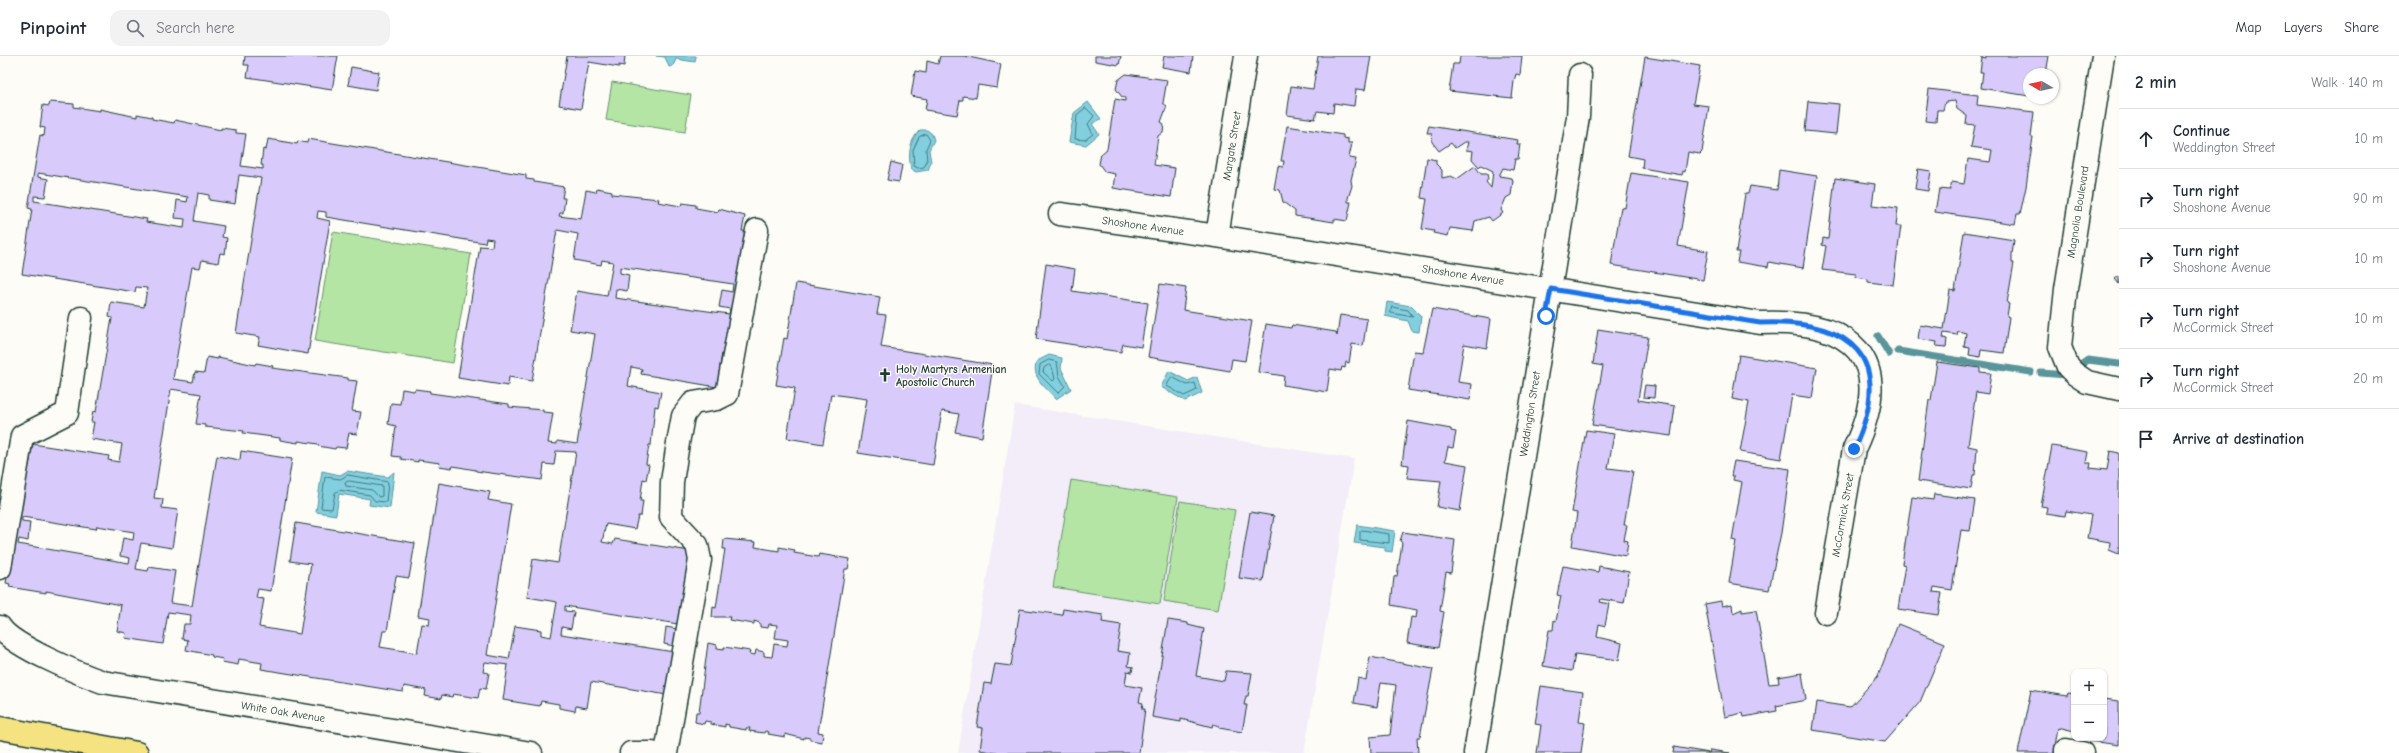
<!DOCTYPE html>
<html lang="en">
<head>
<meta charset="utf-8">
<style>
  body { margin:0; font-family:"Comic Neue",sans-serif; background:#f2f2f3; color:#1f2937 }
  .controls { position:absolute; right:12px; bottom:12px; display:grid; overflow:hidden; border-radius:8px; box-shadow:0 1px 3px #0004 }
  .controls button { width:36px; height:36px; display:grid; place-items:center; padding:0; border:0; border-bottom:1px solid #e0e1e3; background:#fff; color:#1f2937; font:20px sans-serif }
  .compass { position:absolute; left:2023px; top:12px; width:36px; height:36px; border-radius:50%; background:#fff; box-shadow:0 1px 3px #0004; rotate:279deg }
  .stop { position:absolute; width:12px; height:12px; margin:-9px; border:3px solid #1a73e8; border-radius:50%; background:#fff }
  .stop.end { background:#1a73e8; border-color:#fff; box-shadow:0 1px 4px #0008 }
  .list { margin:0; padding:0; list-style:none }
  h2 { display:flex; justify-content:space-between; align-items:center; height:52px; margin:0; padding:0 16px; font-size:17px }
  h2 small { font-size:13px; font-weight:400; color:#747a83 }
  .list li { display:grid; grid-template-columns:26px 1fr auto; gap:12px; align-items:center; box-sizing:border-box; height:60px; padding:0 16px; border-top:1px solid #e0e1e3 }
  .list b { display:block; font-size:15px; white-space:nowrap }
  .list p { margin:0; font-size:13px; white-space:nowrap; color:#747a83 }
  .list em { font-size:13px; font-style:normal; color:#747a83 }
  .icon { flex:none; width:22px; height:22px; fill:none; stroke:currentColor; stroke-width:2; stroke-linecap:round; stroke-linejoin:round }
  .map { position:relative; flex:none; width:2119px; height:697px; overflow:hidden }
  header { display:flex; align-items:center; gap:24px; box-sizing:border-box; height:56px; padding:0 20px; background:#fff; border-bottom:1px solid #e0e1e3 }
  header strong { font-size:19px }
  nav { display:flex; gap:22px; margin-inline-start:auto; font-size:14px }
  .search { width:280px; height:36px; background:#f2f2f3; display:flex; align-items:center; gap:10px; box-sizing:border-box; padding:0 14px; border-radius:12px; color:#747a83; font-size:15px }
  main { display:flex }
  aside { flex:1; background:#fff }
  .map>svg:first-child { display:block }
</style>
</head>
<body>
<header>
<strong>Pinpoint</strong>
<div class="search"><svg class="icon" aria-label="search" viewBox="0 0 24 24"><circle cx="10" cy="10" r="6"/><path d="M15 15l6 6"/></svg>Search here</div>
<nav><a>Map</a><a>Layers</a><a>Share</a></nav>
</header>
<main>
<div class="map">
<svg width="2119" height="697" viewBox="0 0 2119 697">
  <rect width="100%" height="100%" fill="#fdfcf7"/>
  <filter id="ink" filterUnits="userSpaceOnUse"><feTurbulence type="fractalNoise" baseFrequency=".025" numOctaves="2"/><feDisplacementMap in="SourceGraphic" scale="8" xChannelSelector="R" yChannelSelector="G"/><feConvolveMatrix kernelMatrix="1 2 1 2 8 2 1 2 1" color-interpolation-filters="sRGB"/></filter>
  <g filter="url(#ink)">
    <!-- built -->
    <path fill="#f2edf8" d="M1015,349L1354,403L1304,697H958Z"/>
    <!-- green -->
    <path fill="#b4e5a5" stroke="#6a916c" d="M612,26L691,39L685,76L606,64Z
      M333,176L471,198L453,307L315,285Z
      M1071,424L1178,441L1160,548L1053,531Z
      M1180,445L1235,454L1218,554L1164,545Z"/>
    <!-- water -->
    <path fill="#82cfe0" stroke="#5a959b" d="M656,0H696L695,6L676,3L673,10L669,11L665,1Z
      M1088,46L1101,63L1092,68L1099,78L1086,89L1069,86L1074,57Z
      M920,74H927L932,78L934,84L929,94L931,106L928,114L916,116L911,113C908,99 909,85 920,74Z
      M1387,246L1411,250L1421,260L1419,276L1412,275L1408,265L1385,260Z
      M1049,299L1062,302L1061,312L1071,333L1056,343C1046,331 1030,322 1037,305Z
      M1169,315L1188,325L1197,321L1202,337L1185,345L1161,331Z
      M322,415L340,419L347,415L388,421L394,416L390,452L369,449L370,443L339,438L336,459L316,456Z
      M1357,469L1395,475L1392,496L1385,495V491L1354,487Z"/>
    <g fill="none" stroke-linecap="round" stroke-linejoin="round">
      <!-- shore -->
      <path stroke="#477779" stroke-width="1" d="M1086,52L1094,60L1088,68L1093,78L1085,84L1075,83L1077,59Z
        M926,78L930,84L926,93L927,106L924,111L918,112L914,110L913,94L919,81Z
        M1392,251L1408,254L1413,261L1391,257Z
        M1049,304L1057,306L1059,320L1065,330L1058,337L1039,318L1040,309Z
        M1049,309L1052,311L1055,323L1053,325L1043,316L1044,312Z
        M1172,321L1187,329L1195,327L1197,334L1184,340L1167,330Z
        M348,419L388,426L386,446L375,445L370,439L339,434L335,437L332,453L321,452L325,421L340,423Z
        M349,425L382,430V440L379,441L372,434L346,430L345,427Z
        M1362,474L1389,478V487L1360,484V476Z"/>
      <!-- stream -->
      <path stroke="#5a959b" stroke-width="7" d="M1878,280L1889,298
        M1898,295L2031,316
        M2041,317L2066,319L2088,304L2119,308"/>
    </g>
    <!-- building -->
    <path fill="#d9cafc" stroke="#1f3d34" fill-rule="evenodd" d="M245,0H338L332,34L247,21L249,9H244Z
      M567,0H625L624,10L619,9V11L589,6L581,53L559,49Z
      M940,0H964L1001,8L997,32L978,29L976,42L963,40V44H960L957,59L925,54L927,43L911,40L915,15L926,17L927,5L938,8Z
      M1095,0H1121L1119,9L1095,5Z
      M1164,0H1193L1191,16L1162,11Z
      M1318,0H1371L1365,34L1356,33L1354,50L1334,47L1333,57L1317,55L1315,63L1287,59L1291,30L1313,33Z
      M1460,0H1522L1520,19L1516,18L1514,25L1512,42L1449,35L1453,8H1459Z
      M1986,0H2049L2046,18H2029V40L1981,32L1983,16H1980L1982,1L1986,2Z
      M1645,1L1700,10L1693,48L1709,50L1702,96L1700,98L1688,96L1685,116L1683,115L1682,119L1642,112L1643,103L1628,100Z
      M351,11L379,16L376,34L348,29Z
      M1126,18L1167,24L1163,47L1167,50L1161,66L1164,68L1163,76L1158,80L1154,109L1175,112L1171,141L1113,132L1115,118L1105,116L1099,108L1101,98L1107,93L1115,43L1125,45V42L1122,41L1116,33L1118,24Z
      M1929,33L1978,39L1977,49L2034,56L2031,81H2033L2026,131L2020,158H2017L2015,168L1935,156L1939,133L1950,134L1952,126L1964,128L1968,103L1990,106L1992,94L1971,91L1975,69L1966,68L1967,60L1957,53L1955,45L1945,46L1943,54H1937L1936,66L1925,65Z
      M1808,45L1839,48L1836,78L1805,75Z
      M50,46L74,48V51L100,55V53L137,61V58L152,61V63L174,67L175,64L221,74V72L236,74V77L246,78L241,110L263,113V109H261L263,93L266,94L268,83L297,88L298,85L307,87L308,83L526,119V123L534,124V126L564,131L562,142H565L563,157H560L559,160L581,163L586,134L596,136L597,132L612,135V138L659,143L658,146L681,150L682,147L696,149V152L718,156L719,153L745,160L742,175L751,176L726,298L722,297L717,331L641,318L642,313L631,311L628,330L661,336L658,351L655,350L651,389H649L646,408L649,409L646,424L643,423L640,445H643L641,460H638L635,473L606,468L602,486L613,488L615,483L690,495L667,639L591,626L587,652L576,650L575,655L559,652V648L541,645L540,650L503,644L508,609L485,606L483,616L489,617L486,633L480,632L478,642L453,638L452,641L442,639L441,643L425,640L426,634L404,630L403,636L261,613L262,607L239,603L238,609L222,606L223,603L212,601V599L186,594L188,584L182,583L184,568H190L191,559L168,556L163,588L125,582L126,577L117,575L121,549L46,535V537L9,531L10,528L6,527L26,410H29L33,388L109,400L108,404L119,406L122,388L91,383L94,366H91L93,355L96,356L112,262L109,261L111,246L144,251L147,232L136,231L135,236L22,218L32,153L28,152L40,79L44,80L45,72L40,71L43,49L49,50ZM38,117L188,141L187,146L177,144L175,162L185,163L184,172L146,166L147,163L34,145V140L45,141L48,123L38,121ZM239,119L261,122L236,277L260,281L258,289L308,298L330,165L317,162L318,155L326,156V161L485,187L486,182L493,183L492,191L480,190L458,322L508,330L509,321L532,325L557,174L578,178L574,204L601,209L602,204L613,206L607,240L577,235L570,274L595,278L577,388L557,385V388L548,387L553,357L543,356V354L509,351V348L430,337V335L415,333L414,335L402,333L400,348L391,347L388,368L396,370L392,400L401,401V403L418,406V404L440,407L439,410L452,412L453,410L476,414V415L542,424L544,408L554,409L556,395L576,396L558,507L533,503L527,541L557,546L551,581L541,579V574L515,570L509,603L487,599L511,448L488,444L490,436L439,427L418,560L430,562L429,569L422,568L417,597L380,591L383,575H387L396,520L409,522L415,487L296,467L290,505L311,508L300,578L259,571L264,543L256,542L258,533L271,535L292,403L241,395L240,404L217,400L192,550L170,547L175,515L149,511L148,515L136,513L141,487L172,492L178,454L162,452L163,443L154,442L171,333L201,338L196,368L205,369V371L244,375L243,377L280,382V384L298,387V385L318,388V390L335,393L336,391L346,392L349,377L357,378L361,356L352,355L357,325L348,324V322L272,312L273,310L256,307L255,309L218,301V303L207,301L204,317L195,316L193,326L173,323L192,211L200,212L202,204L218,207L220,197L225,198L227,182L222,181L224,170L194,165L198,137L209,139V144L235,148ZM620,211L733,228L732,236L722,234L719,251L730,253L729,258L615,242L616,233L627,235L629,219L620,217ZM22,461L96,473L97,470L134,476L133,484L123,482L120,500L130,502L129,507L18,488L19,483L28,485L30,466L22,465ZM565,550L678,568L677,573L666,571L664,588L674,590V596L561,578L562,571L571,573L574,556L565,555Z
      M1287,70L1343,79V82L1348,83V87H1352L1349,102L1356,103L1351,124L1352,130L1348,142V146H1351L1347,165L1334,163V166L1295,160V155L1283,146L1280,134L1274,133L1278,110L1283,111L1284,105H1281Z
      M1429,70L1518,84L1517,88H1520L1518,103H1515L1513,114L1503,112L1499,120L1512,122L1513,125L1511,139L1506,142L1501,154L1503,157L1492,165L1489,161L1475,165L1473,175L1450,172L1448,180L1433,177L1434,175L1422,173L1427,143L1421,142L1427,102L1436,104V108L1442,114V122L1451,120L1457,123L1475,110L1481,118H1487L1488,123L1486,126L1491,132L1493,115L1481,109L1479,111L1472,103L1473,95L1466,94L1468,86H1464L1455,92L1451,87L1439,95L1432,86L1431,77H1427Z
      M891,106L902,109L899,126L887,124Z
      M1918,113L1931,115L1928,135L1915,133Z
      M1779,114L1817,120L1803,212L1769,206L1768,211L1737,206L1739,196H1736L1745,138H1748L1750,130L1777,134Z
      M1631,117L1689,126L1678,190L1708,195L1703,224L1611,209L1621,151L1625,152Z
      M1835,122L1875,128L1872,149L1898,152L1896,170H1901L1893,229L1868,226V223L1856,221V218L1822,214L1826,190L1822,189L1823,182L1828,183Z
      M1964,176L2014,184L2012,198V207H2014L2007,247L2009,248L2007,260L2009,261L2004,297L1981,294L1980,301L1969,299L1970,292L1964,291L1966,277L1958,275L1957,279L1944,277L1943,282L1947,283L1946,291L1936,290L1937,286L1918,283L1920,269L1944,273L1950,234L1955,235Z
      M1046,208L1075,213L1072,235L1148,247L1141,291L1123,288L1121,296L1036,283Z
      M2119,220V228L2115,223Z
      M796,227L880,241L877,258L886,259L881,291L993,309L982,381L955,376L959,358L942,355L933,409L858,397L867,343L831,338L823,388L787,382L795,332L776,329L784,282L787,283Z
      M1160,228L1186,232L1183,254L1252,265L1245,305L1232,303L1230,315L1148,301Z
      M1432,253L1491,263L1487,292L1464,288L1458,326L1472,328L1470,344L1408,334L1414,295L1423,296Z
      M1340,259L1367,263L1363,290L1352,288L1349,307L1346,306L1345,312L1342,311L1341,315L1330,313L1327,336L1283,329L1284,320L1258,316L1266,268L1291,272L1292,269L1336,276L1337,280Z
      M1598,273L1648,281L1638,344L1675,350L1671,380L1592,369L1603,310L1593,308Z
      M1739,299L1817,312L1812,342L1792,339L1781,403L1740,396L1749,346L1732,343Z
      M1937,306L1980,312V316L1991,317L1988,338L1976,336L1968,390L1977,392L1975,419H1973L1971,433L1918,425L1929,344H1931Z
      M1645,329L1655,330L1654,342L1643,341Z
      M1408,365L1451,373V375L1456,376L1453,392L1448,391L1445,405L1467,409L1460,455L1437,451L1441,425L1407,422L1409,409L1402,408Z
      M1586,374L1614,378L1608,412L1633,415L1624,469H1627L1624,484L1628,485L1626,500L1572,490L1577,457L1572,456Z
      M2052,390L2088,396L2086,407H2091L2090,412L2107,414L2110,395L2119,397V498L2109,494L2110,486L2087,482L2091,459L2066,455L2065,460L2046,457L2047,451L2041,450Z
      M1734,405L1790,413L1781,477L1769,534L1729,527L1736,485L1732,484L1742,426L1733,424L1734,420H1731Z
      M1934,438L1975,444L1970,475L1961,474L1952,534L1934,531L1933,536L1942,537L1938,559L1898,553L1905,509L1902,508L1912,441L1933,444Z
      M1250,456L1274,460L1263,525L1239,522Z
      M1403,476L1455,484L1451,517L1446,516L1440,555L1444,556L1438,592L1407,587L1411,561L1416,562L1417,554L1391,549L1394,521L1397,520L1402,487L1400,485Z
      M724,483L756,486L755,491L779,495V491L795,494L794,497L818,501L819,498L850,503L848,513H845L818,676L823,677L822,686L810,684V682L804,681V683L785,678V681L768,678L769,676L765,675L764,677L749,675L750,672H746V674L729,671V669L725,668V671L711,668V666L705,665L704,668L695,666L696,656H699L708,587L717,589V592L724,593V591L750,595L749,598L755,599L756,594L764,596V600L772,601L774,588L787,590L788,584L775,582L777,569L769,568L768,572L760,571V567L754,565V568L729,564L730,561H712L713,551L716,552L725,493H723Z
      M1563,510L1598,516L1599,510L1629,516L1624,547L1601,543L1600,546L1609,548L1605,570L1599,568L1597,581L1622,587L1619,604L1575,598L1572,615L1543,610L1549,574H1553L1554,564L1556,565L1561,540L1557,539Z
      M1721,545L1722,550L1732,548L1733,557L1742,553V556L1756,554L1769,628L1779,627L1778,621L1802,617L1806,644L1776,650L1777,655L1744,661L1743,657L1725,661L1705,548Z
      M1020,553L1062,559L1063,553L1103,559L1102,566L1121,569L1117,595L1130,597L1128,610L1133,611L1132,616L1127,615L1125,629L1142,632L1139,646L1143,647L1142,653H1145L1139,697H996L980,694L983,672L977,671L984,627L991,628L995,608L1011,610Z
      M1168,564L1188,567V569L1204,573L1196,620L1224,625L1226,615L1252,617L1248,640H1246L1244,649H1247L1242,676L1219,672V670L1213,668L1212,671L1181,663V666L1152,661Z
      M1898,568L1945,587L1920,646L1885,686L1813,674L1817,646L1850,651L1878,620Z
      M1370,601L1433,613L1420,681H1417L1418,697H1371L1370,681L1390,679L1396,629L1381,627L1377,651L1354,647L1358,622L1366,624Z
      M1541,630L1583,636L1579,666L1585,667L1581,697H1537L1541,669L1535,668Z
      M2031,634L2067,640L2068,637L2074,638V675L2058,671L2054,697H2018Z
      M2104,643L2119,645V689L2091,685L2092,682H2104Z
      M1674,691L1709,697L1710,694L1730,697H1673Z"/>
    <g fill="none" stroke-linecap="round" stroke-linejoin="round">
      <!-- minor casing -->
      <g stroke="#1f3d34" stroke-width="25">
        <path id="minor" d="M2103,0L2066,233L2060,291L2068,311L2075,318L2087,326L2119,333
          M1060,158L1217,180L1760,267C1852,263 1897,302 1854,393L1826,557
          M1217,180L1246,0
          M0,512L22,380L67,357L81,262
          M0,571C12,590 80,618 103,626L531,697
          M631,697H652
          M666,697L700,504L697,489L671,461L672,426L678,387L683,360L693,347L717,343L727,338L757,174
          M1475,697L1578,61L1580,19
          M2066,697V694L2082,697"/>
      </g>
      <!-- major casing -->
      <g stroke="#1f3d34" stroke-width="25">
        <path id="major" d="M0,672L137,697"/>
      </g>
      <!-- minor -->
      <use href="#minor" stroke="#fdfcf7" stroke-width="22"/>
      <!-- major -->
      <use href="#major" stroke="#f5e381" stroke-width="22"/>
    </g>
  </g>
  <g fill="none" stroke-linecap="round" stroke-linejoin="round" filter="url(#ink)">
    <!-- route -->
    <path stroke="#1a73e8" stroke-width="5" d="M1546,260L1551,233L1760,267C1852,263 1896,302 1854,393"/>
  </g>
  <!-- icons -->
  <defs>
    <g id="church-bare" transform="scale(1.08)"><path d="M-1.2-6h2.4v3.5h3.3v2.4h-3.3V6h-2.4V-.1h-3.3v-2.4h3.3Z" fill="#1f3d34" stroke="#fdfcf7" stroke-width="2.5" paint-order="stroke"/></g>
  </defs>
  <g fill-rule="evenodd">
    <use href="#church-bare" x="885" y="319"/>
  </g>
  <g text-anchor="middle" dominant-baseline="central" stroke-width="3" stroke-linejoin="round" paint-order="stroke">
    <!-- street labels -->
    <g font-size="11" fill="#1f3d34" stroke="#fdfcf7">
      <text transform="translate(1232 90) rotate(-81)">Margate Street</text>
      <text transform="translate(2078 156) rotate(-81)">Magnolia Boulevard</text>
      <text transform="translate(1143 170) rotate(8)">Shoshone Avenue</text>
      <text transform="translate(1463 219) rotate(9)">Shoshone Avenue</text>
      <text transform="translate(1530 358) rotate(-81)">Weddington Street</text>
      <text transform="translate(1843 459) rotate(-80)">McCormick Street</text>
      <text transform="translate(283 656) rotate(9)">White Oak Avenue</text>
    </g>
    <!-- poi labels -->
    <g font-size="11" font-weight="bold" fill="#1f3d34" stroke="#fdfcf7" text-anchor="start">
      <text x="896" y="313">Holy Martyrs Armenian<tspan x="896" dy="13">Apostolic Church</tspan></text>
    </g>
  </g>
</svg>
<div class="controls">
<button>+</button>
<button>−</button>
</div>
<svg class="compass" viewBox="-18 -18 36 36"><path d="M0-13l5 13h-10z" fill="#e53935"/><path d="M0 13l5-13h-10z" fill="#747a83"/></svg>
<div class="stop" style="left:1546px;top:260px"></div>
<div class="stop end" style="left:1854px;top:393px"></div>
</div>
<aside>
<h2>2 min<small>Walk · 140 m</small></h2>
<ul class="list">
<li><svg class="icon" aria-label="ahead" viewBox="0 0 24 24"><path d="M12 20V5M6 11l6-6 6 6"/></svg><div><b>Continue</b><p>Weddington Street</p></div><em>10 m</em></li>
<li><svg class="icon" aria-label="right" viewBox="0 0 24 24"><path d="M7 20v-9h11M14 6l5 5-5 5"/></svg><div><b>Turn right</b><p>Shoshone Avenue</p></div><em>90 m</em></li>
<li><svg class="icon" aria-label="right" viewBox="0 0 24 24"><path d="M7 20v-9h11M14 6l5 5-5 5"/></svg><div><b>Turn right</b><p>Shoshone Avenue</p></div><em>10 m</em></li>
<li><svg class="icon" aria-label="right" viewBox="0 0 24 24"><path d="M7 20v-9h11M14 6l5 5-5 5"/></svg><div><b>Turn right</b><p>McCormick Street</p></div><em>10 m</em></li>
<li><svg class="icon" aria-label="right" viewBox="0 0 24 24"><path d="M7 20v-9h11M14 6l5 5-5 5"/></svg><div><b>Turn right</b><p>McCormick Street</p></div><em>20 m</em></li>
<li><svg class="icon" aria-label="arrive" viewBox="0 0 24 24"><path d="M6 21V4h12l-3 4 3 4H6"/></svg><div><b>Arrive at destination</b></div></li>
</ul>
</aside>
</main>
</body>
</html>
